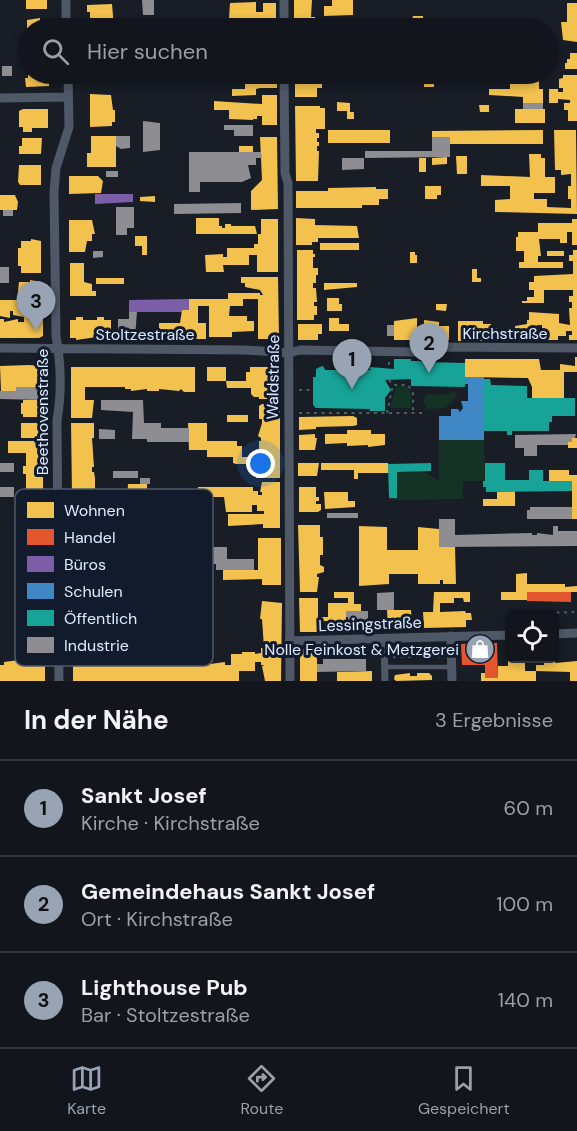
<!DOCTYPE html>
<html lang="de">
<head>
<meta charset="utf-8">
<style>
  body { margin:0; font-family:"DM Sans",sans-serif; background:#1b1f25; color:#f1f3f6 }
  .controls { position:absolute; right:18px; bottom:18px; display:grid; overflow:hidden; border-radius:9px; box-shadow:0 3px 9px #0003 }
  .controls button { width:54px; height:54px; display:grid; place-items:center; padding:0; border:0; border-bottom:2px solid #31353b; background:#12161c; color:#f1f3f6; font:30px sans-serif }
  .you { position:absolute; left:261px; top:464px; width:21px; height:21px; margin:-15px; border:4px solid #fff; border-radius:50%; background:#1a73e8; box-shadow:0 0 0 9px #1a73e833 }
  .badge { display:grid; place-items:center; width:39px; height:39px; border-radius:50%; background:#98a3b3; color:#111; font-size:20px; font-weight:700 }
  .pin { position:absolute; translate:-50% -50px; filter:drop-shadow(0 2px 3px #0008) }
  .pin::after { content:''; position:absolute; top:32px; width:21px; height:18px; background:inherit; clip-path:polygon(0 0,100% 0,50% 100%) }
  .list { margin:0; padding:0; list-style:none }
  h2 { display:flex; justify-content:space-between; align-items:center; height:78px; margin:0; padding:0 24px; font-size:26px }
  h2 small { font-size:20px; font-weight:400; color:#9c9fa3 }
  .list li { display:grid; grid-template-columns:39px 1fr auto; gap:18px; align-items:center; box-sizing:border-box; height:96px; padding:0 24px; border-top:2px solid #31353b }
  .list b { display:block; font-size:22px; white-space:nowrap }
  .list p { margin:0; font-size:20px; white-space:nowrap; color:#9c9fa3 }
  .list em { font-size:20px; font-style:normal; color:#9c9fa3 }
  .icon { flex:none; width:33px; height:33px; fill:none; stroke:currentColor; stroke-width:2; stroke-linecap:round; stroke-linejoin:round }
  .map { position:relative; flex:none; width:577px; height:681px; overflow:hidden }
  .search { position:absolute; background:#12161c; box-shadow:0 3px 9px #0003; left:18px; right:18px; top:18px; height:66px; display:flex; align-items:center; gap:15px; box-sizing:border-box; padding:0 21px; border-radius:33px; color:#9c9fa3; font-size:22px }
  .sheet { height:366px; background:#12161c }
  nav { display:flex; justify-content:space-around; align-items:center; box-sizing:border-box; height:84px; border-top:2px solid #31353b; background:#12161c; font-size:16px; color:#9c9fa3 }
  nav a { display:grid; justify-items:center; gap:3px }
  nav .on { color:#98a3b3 }
  .map>svg:first-child { display:block }
</style>
</head>
<body>
<div class="map">
<svg width="577" height="681" viewBox="0 0 577 681">
  <rect width="100%" height="100%" fill="#181d26"/>
  <!-- green -->
  <path fill="#153324" d="M396,386H407L411,393V408H390Z
    M455,392L458,395L445,408L427,409L424,403V398L428,394L440,395Z
    M439,440H484L485,481H463V499L389,500V498H397V472L422,471L439,481Z"/>
  <!-- homes -->
  <path fill="#f2c14e" d="M26,0H47V9H26Z
    M294,0H312L311,17H315V24H311V28H294Z
    M332,0H353V15L324,16V6H332Z
    M256,2V12H263V3H276V28H258V23H262V19H229L230,3Z
    M567,3H577V42L563,40L561,22H567Z
    M112,4L114,28H90V12H87V5Z
    M413,16H423V24H411Z
    M40,18V20H48V28H27V20Z
    M570,53H577V69H565V63H567V59H570Z
    M28,74H49V86L26,87L25,78H28Z
    M89,74H112L114,83L89,84Z
    M220,74H248V76H220Z
    M256,74H277V88H260L256,89V95L232,96V89H245V80H251V84H259V80H256Z
    M295,74H317V80H322V88H317V97H295Z
    M337,74H354V79H337Z
    M510,75H539V89H543V103H523V97L489,95V89H510Z
    M563,75H577V121H568V110H564V103H570V100L558,99V103H549V89H558V92H563V88H559V79L563,78Z
    M424,76H434V87H424Z
    M90,94L111,95L113,110H115V122H112V126L90,127Z
    M262,95H277V125H262V116H257V119H253V120L229,119V110H214V101L262,104Z
    M337,102L350,103V112H354V119H347V111H337Z
    M479,105H489V112H480Z
    M295,106H320V108H325V129H316V133H319V138H317V142H319V146H317V151H319L318,181H296Z
    M23,109H48V128H32V132H23V127H19V111Z
    M515,109H545V123H515Z
    M328,130H390V143H328Z
    M543,130V144H450V137H432V131Z
    M554,130H576L577,214L495,212V200L510,199V186H481V175L530,177L529,154H541V158H545V177H555V193H534V199H547V207L571,208V199H568V186H571V174L561,175V170H555Z
    M91,136H116V167H87V153H91Z
    M260,137H277L278,209L251,210V191L262,180Z
    M22,138H42L41,154H19V146H22Z
    M239,146H253V152H239Z
    M456,156H467V174H457Z
    M447,157V164L432,165V158Z
    M419,158H426V172H419Z
    M19,165H41V185H20L18,182Z
    M69,176H98L103,181L101,193L69,194Z
    M425,186H441V195H437V199H425Z
    M376,187V189H388V199H379V205H362V208H296V191H328V188Z
    M0,195H15L18,202L17,210H0Z
    M155,196V202L140,201V197Z
    M196,218H219V226H222V228H225V224H231V226H255L257,234H196Z
    M296,218L315,219V225L357,226L359,238H318V242H312V245H296Z
    M261,219H278V272H257V255H249V265H223L224,272H206L205,255L223,254V257H227V248H254V244H258V234H261Z
    M572,219H577V245H572V232H567V243H560V239H539L541,256H538V262H563V268H519V262H524V251H516V237H518V232H538V223H572Z
    M69,220H92L95,234H92V241H87L85,252H69Z
    M135,236H147V255H142V246H135Z
    M31,239L41,241V273H21V266H18V248H21V241H31Z
    M320,243H359V250H320Z
    M297,250H313V254H315V257H313V268H318V275H316V283H313V288H316L317,302H314V306H317V315H314V320H297Z
    M573,250H577V340H569V335H572V331H566V336H558V340H542V325H537L536,341H519V330H515V326L527,324V320H529V312L559,314V323L570,325L569,308H572V302H569V296H573V290H544V303H522V301H527V297H534V290H529V282H534V276L573,274V261H569V255H573Z
    M547,251H564V256H547Z
    M410,252H415V255H417V263H410Z
    M70,263H84V282L92,284V291H96V296H70Z
    M472,269H477V278H481V282H472Z
    M241,277H278L279,339H258V299H243V306H230L229,316H247V321H254V331L232,332V337H209V306H198V323H206V339H159V323H180L182,310H189V299H228V293H260V295H263L260,290L245,287V283H241Z
    M96,278H124V284H96Z
    M30,280L42,282V299L27,300V317L36,319V314H43V336L39,338H0V319H4V322L18,319V322H24V317L13,315V311H10V318L0,316V300H17L19,282H30Z
    M324,283H357V287L324,290Z
    M327,298H339V304H342V311H327Z
    M436,304H447L446,311L436,310Z
    M76,317H83V320H97V317H104V320H111V337L97,339V337L76,340V338H70V320H76Z
    M329,318H339V324H349V331H329Z
    M417,318V333H413V340H394V321Z
    M424,320L439,322V326H449V340H424Z
    M458,321H483V324H491V328H497V341H458Z
    M298,324H322V334H318V340H298Z
    M575,357H577V372H564V398H532V387L528,378L465,377V359H539L541,370H560V364L575,366Z
    M29,365L42,366V387H16V391H1L0,366Z
    M71,367H195V392H184L181,389L179,391L159,389V391H147V389L131,391V389H125V387H85V400H94L92,418H71Z
    M207,367H226V381H207Z
    M250,367H277L280,370V399H259V397H254L251,394V388H227L226,381H246V372H250Z
    M23,400H42L43,417H23V414H21V403H23Z
    M262,404H280V478H256V471H260V461H262V456H259V441H261V438L258,436L262,423V419H259V406Z
    M227,415H248V422H227Z
    M353,416L357,418V425L353,426L316,427V429L299,430V417Z
    M21,423H43V438H21Z
    M71,423H94V438H92L94,467H92V472H94L95,478V494L72,495Z
    M188,423H207V441H237V446H242V457H255V464H236L233,463V457H207V450H189Z
    M347,430H371V434H385V445L368,447V445L347,446V443L325,444V434H347Z
    M315,434V438H317L315,450H299V435Z
    M572,438H577V448H568V442H572Z
    M8,441H43V493H26V474H23V466H26V453H8Z
    M298,463H319L317,476H298Z
    M321,463H388L389,473H358V479H354V470H321Z
    M549,470H569V475H577V519H572V481H549Z
    M262,482H280V528H263V524L228,526V514H264V511H257V505H252V512H226L224,497H198V487H253V491H258V495H262V492H260Z
    M128,484H147V508L128,509V501H127Z
    M299,487H316V497H319V501H316V504H321V510L318,512H299Z
    M515,491V506H483V499H497V492Z
    M324,492H348V501H355V507L325,509Z
    M298,525H320V537H323V555H320V565L324,567V572L317,574V577H319L317,592H300Z
    M359,526L387,527V550H418V527L439,529V547H455L456,584H443V580H440V584H418V574H389V584L359,586Z
    M258,538H281V585H262V579L223,580V570H258Z
    M527,573V584H565V587L577,586V592H527V600H501V592H516V574Z
    M334,592H354V604H361V611H346V621H318V632H300L299,598H318V617H328V603H348V598H334Z
    M434,592H470V602H464L463,598H454V603H440V612L465,611L466,613H471L472,620H466V627L424,628L423,612H433Z
    M262,601L282,603L281,681H265L262,666L265,665H261V662H255V671H239V681H73V664H83V662L101,664V662L109,661V664H114L121,663V661H129V663L148,661V663L157,664V660H172V663L186,660V663L203,661V663L210,664L225,662V665H231V654H242V652H255V654L261,653V648H264L262,619H260Z
    M387,610H411L412,627H400V629L388,627Z
    M300,649H317V681H300Z
    M508,658H525V671H536V681H481V673H485V678H498V666H508Z
    M544,658H555V663L577,661V681H570V672L536,671V665H544Z
    M31,659H45V681H0V665H4V662L19,660V662H31Z
    M372,671V681H337V672Z
    M410,673V676H417V673H429L432,676V680L396,681L394,679L395,675Z"/>
  <!-- shops -->
  <path fill="#e4572e" d="M527,592H571V602L527,601Z
    M497,643L498,678H485V665H462L461,644Z"/>
  <!-- offices -->
  <path fill="#7b5ea7" d="M95,194H133V202L95,204Z
    M189,299V310H182V312H129V300Z"/>
  <!-- schools -->
  <path fill="#3f88c5" d="M465,377H484V440H439V416H451V409H458L460,412L463,408L461,401H468V384H465Z"/>
  <!-- public -->
  <path fill="#17a398" d="M394,359H411V361H426V362L465,363V387L411,386V379L385,380L391,390L385,398V411H370V409L316,408L313,405V377H316V369L320,367L323,366L325,370H345V368L370,370V367L394,369Z
    M484,379H490L491,385L527,386V398H575V416H552V422H549V431H512V435H507V431H484Z
    M431,463V471L397,472V498H389L388,464Z
    M485,463H505V480H529V470H543V481H572V491L486,492V487H483V481H485Z"/>
  <!-- industry -->
  <path fill="#8d8d92" d="M142,0H154V15H143Z
    M218,19H258V28H218Z
    M143,24H154V26H161V28H143Z
    M2,66H12V76H2Z
    M143,74H165V83H143Z
    M523,103H543V109H523Z
    M143,121L160,123V150L143,152Z
    M224,125H253V136H234V130H224Z
    M116,136H130V148L121,149L116,146Z
    M432,137H450V157L365,158V151H432Z
    M189,152H261L262,158H256V165H248L251,178L242,182H200V192H189Z
    M342,158H364V169L342,170Z
    M106,171H118V177H106Z
    M241,203V213L174,214V204Z
    M116,207H134V228H127V235H116Z
    M3,210H13V216H3Z
    M93,251H103V257L93,258Z
    M0,267H9V283H0Z
    M129,312H137L135,337H118V319H129Z
    M387,325H394V336H387Z
    M16,387H42V400L0,399V391H16Z
    M101,400H143L144,423H161V428H189V442H147V439H132L133,412L101,410Z
    M99,429L115,430V439H99Z
    M576,434L575,438H572V442H568V445H537V456H524V448H515V435Z
    M0,463H14V472H0Z
    M113,471H138V478H113Z
    M140,478H150V484H140Z
    M0,487H14V497H0Z
    M530,507H572V519H527V510H530Z
    M327,513H358V518H327Z
    M439,519H455V535L532,533V535H537V533L553,535V526H558V531H577V546L439,547Z
    M165,525L175,528V547H227V559H254V570H216V564H205V570H158V528H165Z
    M394,592V610H377V593Z
    M346,611H368V630H348V617H346Z
    M323,659H366V671L317,672V664H323Z"/>
  <g fill="none" stroke-linecap="round" stroke-linejoin="round">
    <!-- path -->
    <path stroke="#496160" stroke-width="2" stroke-dasharray="3 4.5" stroke-linecap="butt" d="M389,362V369
      M389,380L393,385H408L413,393V413
      M299,390H313
      M299,413H423
      M387,413L393,385
      M519,614L577,612
      M393,657H441"/>
    <!-- service -->
    <path stroke="#4e5866" stroke-width="4.5" d="M384,667H451"/>
    <!-- pedestrian -->
    <path stroke="#4e5866" stroke-width="7" d="M384,638L385,681"/>
    <!-- minor -->
    <path stroke="#4e5866" stroke-width="9" d="M66,0V28
      M284,28V0
      M284,74L285,173L288,183L290,681
      M0,98L68,97
      M0,348L245,350L289,353L300,350L414,352L444,347L577,348
      M554,634L577,633
      M451,636L452,681
      M289,641L510,635
      M59,681L57,420C62,392 61,364 56,336L54,192L56,168L69,127L68,74"/>
  </g>
  <!-- icons -->
  <defs>
    <g id="shop-disc" transform="scale(1.5)"><circle r="9.5" fill="#98a3b3" stroke="#121b2c"/><path d="M-5-2.5h2.3a2.7 3.5 0 0 1 5.4 0H5L5.5 6h-11ZM-1.5-2.5h3a1.5 2.3 0 0 0-3 0Z" fill="#fff"/></g>
  </defs>
  <g fill-rule="evenodd">
    <use href="#shop-disc" x="480" y="649"/>
  </g>
  <g text-anchor="middle" dominant-baseline="central" stroke-width="6" stroke-linejoin="round" paint-order="stroke">
    <!-- street labels -->
    <g font-size="16" fill="#ddebff" stroke="#121b2c">
      <text x="505" y="333">Kirchstraße</text>
      <text x="145" y="334">Stoltzestraße</text>
      <text transform="translate(273 377) rotate(-89)">Waldstraße</text>
      <text transform="translate(42 412) rotate(-90)">Beethovenstraße</text>
      <text transform="translate(370 624) rotate(-2)">Lessingstraße</text>
    </g>
    <!-- poi labels -->
    <g font-size="16" fill="#ddebff" stroke="#121b2c" text-anchor="end">
      <text x="459" y="649">Nolle Feinkost &amp; Metzgerei</text>
    </g>
  </g>
  <!-- legend -->
  <rect x="15" y="489" width="198" height="177" rx="9" fill="#121b2c" stroke="#4f596b" stroke-width="1.5"/>
  <rect x="27" y="502" width="27" height="16" fill="#f2c14e"/>
  <rect x="27" y="529" width="27" height="16" fill="#e4572e"/>
  <rect x="27" y="556" width="27" height="16" fill="#7b5ea7"/>
  <rect x="27" y="583" width="27" height="16" fill="#3f88c5"/>
  <rect x="27" y="610" width="27" height="16" fill="#17a398"/>
  <rect x="27" y="637" width="27" height="16" fill="#8d8d92"/>
  <g font-size="16" fill="#ddebff">
    <text x="64" y="516">Wohnen</text>
    <text x="64" y="543">Handel</text>
    <text x="64" y="570">Büros</text>
    <text x="64" y="597">Schulen</text>
    <text x="64" y="624">Öffentlich</text>
    <text x="64" y="651">Industrie</text>
  </g>
</svg>
<div class="controls">
<button><svg class="icon" aria-label="locate" viewBox="0 0 24 24"><circle cx="12" cy="12" r="6"/><path d="M12 2v4M12 18v4M2 12h4M18 12h4"/></svg></button>
</div>
<div class="you"></div>
<div class="pin badge" style="left:352px;top:389px">1</div>
<div class="pin badge" style="left:429px;top:373px">2</div>
<div class="pin badge" style="left:36px;top:331px">3</div>
<div class="search"><svg class="icon" aria-label="search" viewBox="0 0 24 24"><circle cx="10" cy="10" r="6"/><path d="M15 15l6 6"/></svg>Hier suchen</div>
</div>
<section class="sheet">
<h2>In der Nähe<small>3 Ergebnisse</small></h2>
<ul class="list">
<li><span class="badge">1</span><div><b>Sankt Josef</b><p>Kirche · Kirchstraße</p></div><em>60 m</em></li>
<li><span class="badge">2</span><div><b>Gemeindehaus Sankt Josef</b><p>Ort · Kirchstraße</p></div><em>100 m</em></li>
<li><span class="badge">3</span><div><b>Lighthouse Pub</b><p>Bar · Stoltzestraße</p></div><em>140 m</em></li>
</ul>
</section>
<nav>
<a class="on"><svg class="icon" aria-label="map" viewBox="0 0 24 24"><path d="M3 6l6-2 6 2 6-2v14l-6 2-6-2-6 2zM9 4v14M15 6v14"/></svg>Karte</a>
<a><svg class="icon" aria-label="directions" viewBox="0 0 24 24"><path d="M12 3l9 9-9 9-9-9zM9 14v-3h6M13 9l2 2-2 2"/></svg>Route</a>
<a><svg class="icon" aria-label="saved" viewBox="0 0 24 24"><path d="M7 4h10v16l-5-4-5 4z"/></svg>Gespeichert</a>
</nav>
</body>
</html>
